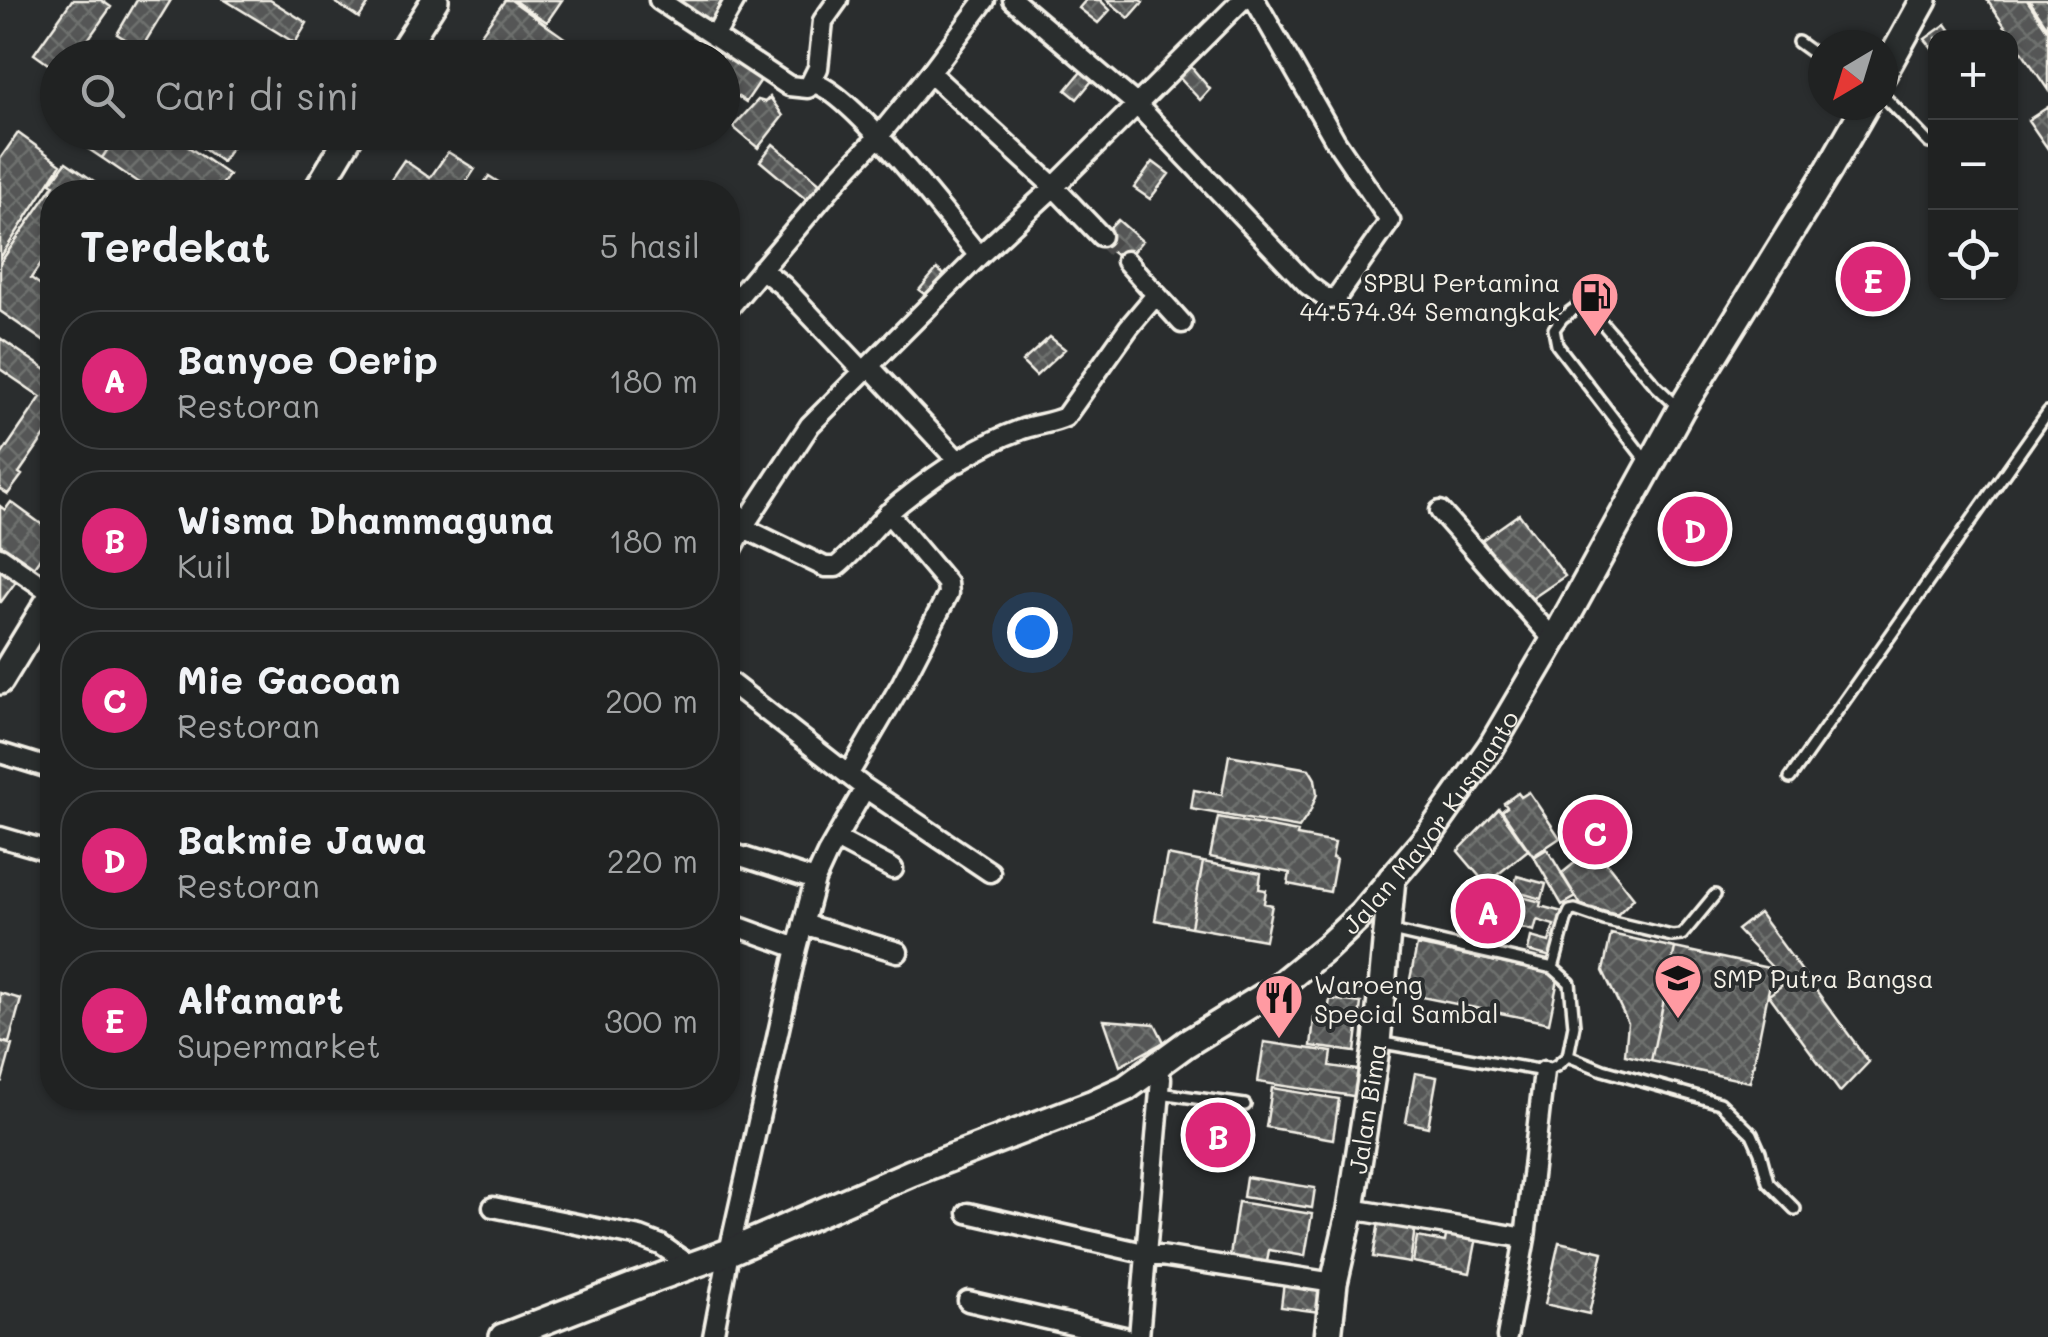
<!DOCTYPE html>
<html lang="id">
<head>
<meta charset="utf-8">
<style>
  body { margin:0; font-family:Mali,sans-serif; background:#282a2a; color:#f1f3f6 }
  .controls { position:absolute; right:30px; top:30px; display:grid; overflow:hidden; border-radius:20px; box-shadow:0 2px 8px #0004 }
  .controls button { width:90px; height:90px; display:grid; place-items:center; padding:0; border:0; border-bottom:2px solid #3d3f40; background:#202222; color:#f1f3f6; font:50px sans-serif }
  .compass { position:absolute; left:1808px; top:30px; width:90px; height:90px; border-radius:50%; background:#202222; box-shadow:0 2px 8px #0004; rotate:218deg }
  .you { position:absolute; left:1032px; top:632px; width:35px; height:35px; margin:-25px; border:8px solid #fff; border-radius:50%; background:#1a73e8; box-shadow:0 0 0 15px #1a73e833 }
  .badge { display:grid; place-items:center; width:65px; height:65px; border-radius:50%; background:#db2777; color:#fff; font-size:32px; font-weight:700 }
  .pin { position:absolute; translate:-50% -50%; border:5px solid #fff; box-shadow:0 2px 10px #0006 }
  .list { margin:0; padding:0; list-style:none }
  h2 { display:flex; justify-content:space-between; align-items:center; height:130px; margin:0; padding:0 40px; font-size:42px }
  h2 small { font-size:32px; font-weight:400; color:#a2a4a5 }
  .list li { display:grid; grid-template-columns:65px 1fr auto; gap:30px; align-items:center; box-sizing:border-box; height:140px; margin:0 20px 20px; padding:0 20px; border:2px solid #3d3f40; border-radius:40px }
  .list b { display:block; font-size:38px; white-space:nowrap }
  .list p { margin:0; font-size:32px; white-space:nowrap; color:#a2a4a5 }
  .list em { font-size:32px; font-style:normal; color:#a2a4a5 }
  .icon { flex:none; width:55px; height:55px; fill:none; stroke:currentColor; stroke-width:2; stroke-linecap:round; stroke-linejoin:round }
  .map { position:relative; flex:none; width:2048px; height:1337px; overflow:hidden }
  .search { position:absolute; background:#202222; box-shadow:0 2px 8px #0004; left:40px; top:40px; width:700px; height:110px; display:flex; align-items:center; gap:25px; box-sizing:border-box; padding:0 35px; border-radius:55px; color:#a2a4a5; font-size:38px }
  .panel { position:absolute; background:#202222; box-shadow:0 2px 8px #0004; left:40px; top:180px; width:700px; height:930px; border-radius:40px }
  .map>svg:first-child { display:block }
</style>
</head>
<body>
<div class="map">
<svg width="2048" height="1337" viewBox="0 0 2048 1337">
  <defs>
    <pattern id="building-cross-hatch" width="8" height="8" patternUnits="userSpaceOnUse" patternTransform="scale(2.5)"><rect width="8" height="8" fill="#555756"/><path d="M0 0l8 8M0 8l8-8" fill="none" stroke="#6e706e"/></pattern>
  </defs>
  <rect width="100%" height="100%" fill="#2a2d2e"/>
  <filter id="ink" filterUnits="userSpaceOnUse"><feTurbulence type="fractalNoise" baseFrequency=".01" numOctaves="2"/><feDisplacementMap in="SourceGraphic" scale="20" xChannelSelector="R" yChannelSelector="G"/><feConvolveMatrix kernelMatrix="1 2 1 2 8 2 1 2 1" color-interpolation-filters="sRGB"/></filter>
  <g filter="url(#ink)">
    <!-- building -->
    <path fill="url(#building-cross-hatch)" stroke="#f4f1e8" stroke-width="2.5" d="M72,0H101L111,7L75,58H58V71L34,54Z
      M137,0H171L141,49L117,34Z
      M225,0H270L307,23L295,43Z
      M332,0H371L359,18Z
      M505,0H511L573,44L564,58H486L472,47Z
      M513,0H562L547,22Z
      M669,0H728L709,27Z
      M1086,0H1100L1110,10L1098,23L1079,8Z
      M1107,0H1140L1143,2L1129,18Z
      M1987,0H2027L2048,31V90Z
      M2029,0H2048V28Z
      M1946,24L1956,38H1936V53L1925,39Z
      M703,32L765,74L746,102L722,86V58H686Z
      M1187,62L1210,89L1200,100L1175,73Z
      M1085,67L1096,76L1077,99L1066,90Z
      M770,97L783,116L758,148L733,127L758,100L765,102Z
      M2048,107V149L2028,120Z
      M63,132H119L102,158Z
      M119,132H167L229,175L217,192H152L102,158Z
      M180,132H224L236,141L222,162Z
      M408,132H441L430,148Z
      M18,133L61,164L0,258V159Z
      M773,144L822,185L809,202L760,161Z
      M448,152L475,169L460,192H382L404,160L430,178Z
      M66,162L110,192H52V247L31,278L52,293V347L0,311V263L54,185L51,183Z
      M1153,162L1169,174L1150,199L1134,188Z
      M489,176L514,192H478Z
      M1118,220L1142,241L1124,262L1097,240Z
      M937,269L947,277L927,296L919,290Z
      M1050,337L1065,349L1036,376L1022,362Z
      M0,338L52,374V425L19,473L22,475L8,494L0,489V457L41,397L0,369Z
      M11,502L52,532V541L33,568L0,544V506L5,510Z
      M1519,514L1565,576L1527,602L1482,540Z
      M0,557L22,573L1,602H0Z
      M1229,755L1309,769L1315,779L1317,794L1310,812L1299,828L1191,809L1194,790L1222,795Z
      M1529,792L1560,838L1533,856L1502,811L1507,807L1504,803L1518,793L1521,797Z
      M1499,809L1528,850L1486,884L1458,851Z
      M1218,817L1298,832L1297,836L1335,843L1332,858L1336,859L1330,892L1288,884L1290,873L1210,857Z
      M1594,847L1634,898L1617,915L1581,905L1561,874Z
      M1547,849L1576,897L1562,905L1534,857Z
      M1167,855L1203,862L1191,927L1155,920Z
      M1203,862L1261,873L1259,889L1266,890L1264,903L1272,905L1265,940L1191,927Z
      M1517,876L1546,884L1542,899L1513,891Z
      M1472,884L1541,902L1540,906L1566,913L1555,958L1528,951L1531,937L1549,942L1554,925L1537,920L1534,931L1465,913Z
      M1759,913L1869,1062L1840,1092L1769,995L1786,982L1737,930Z
      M1611,934L1675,948L1651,1061L1625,1055L1628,1023L1603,971Z
      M1417,945L1559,975L1549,1023L1407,994Z
      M1675,948L1773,969L1750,1082L1651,1061Z
      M0,993L21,999L9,1043L0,1041Z
      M1330,999L1361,1003L1355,1052L1311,1046L1314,1018L1327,1019Z
      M1104,1020L1155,1024L1164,1042L1120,1066Z
      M0,1041L12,1045L2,1081L0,1080Z
      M1264,1042L1332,1052L1330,1066L1364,1071L1360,1097L1258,1082Z
      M1415,1073L1437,1077L1428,1127L1406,1122Z
      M1272,1088L1339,1099L1333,1139L1266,1127Z
      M1246,1177L1315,1188L1312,1208L1243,1197Z
      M1238,1202L1312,1214L1305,1256L1269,1250L1267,1262L1230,1256Z
      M1380,1216L1416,1221L1410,1263L1373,1257Z
      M1430,1223L1478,1232L1470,1273L1413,1262L1417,1237L1445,1242L1446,1236L1428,1232Z
      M1559,1242L1603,1252L1589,1314L1545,1304Z
      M1284,1282L1323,1288L1320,1312L1281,1307Z"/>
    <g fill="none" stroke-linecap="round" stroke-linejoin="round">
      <!-- street-tunnel -->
      <path stroke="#484a4a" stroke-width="18" stroke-dasharray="18 9" stroke-linecap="butt" d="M1101,236L1126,261"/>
      <!-- lane casing -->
      <g stroke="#f4f1e8" stroke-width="16">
        <path id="lane" d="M1798,42L1823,60
          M1883,95L1929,143
          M1648,463L1557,345L1554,329L1562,318L1578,306L1591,310L1657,387L1679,408
          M1790,778L2048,412
          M1392,931L1553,968L1570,983L1574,1025L1568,1056L1603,1070L1720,1103L1752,1134L1760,1152L1768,1182L1795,1209
          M1553,968L1566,920L1570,911L1575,910L1604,920L1672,936L1682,935L1715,895
          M1377,1042L1544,1071L1556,1066L1568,1056
          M1160,1093L1245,1105"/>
      </g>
      <!-- street casing -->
      <g stroke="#f4f1e8" stroke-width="25">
        <path id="street" d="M659,0L789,86L808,88L813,83C851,91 950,221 979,256
          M1013,0L1136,104L1308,285L1327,299L1336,298L1390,221L1335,140L1255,0
          M714,37L735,0
          M930,73L1054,187L1101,236
          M808,88L818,68L823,21L838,0
          M1126,261L1182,323
          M761,269L783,286L864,372
          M728,309L840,177L879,136L930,73L985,0
          M870,367L959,462
          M728,506L747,521
          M1440,511L1554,640
          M744,528L825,567H836C860,548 877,521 901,502C936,474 978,445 1020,430C1035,424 1050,424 1065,417L1129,327L1156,295
          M0,557L52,593
          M728,557L747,521L810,425L979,256L1054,187L1242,0
          M0,753L52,769
          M848,775L902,683L948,594L947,583L888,513
          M865,788L990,872
          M0,837L52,852
          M836,839L893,869
          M728,852L815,880
          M728,923L797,948
          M803,924L898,952
          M493,1207L640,1237L661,1245L691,1266
          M1351,1209L1525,1238
          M968,1213L1148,1254L1334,1283
          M968,1301L1124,1337
          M713,1337L729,1252L797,948L815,880L827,854L865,788L728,681
          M1139,1337L1161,1079L1157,1065
          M1507,1337L1525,1238L1544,1071"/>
      </g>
      <!-- secondary casing -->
      <g stroke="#f4f1e8" stroke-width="32">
        <g id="secondary">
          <path d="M398,58L435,0"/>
          <path d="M1883,74L1924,0"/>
          <path d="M316,192L352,132"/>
          <path d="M0,681L52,596"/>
          <path id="s1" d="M503,1337L637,1285L729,1252L911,1173L1091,1104L1126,1088L1186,1044L1274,990L1327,947L1361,915L1429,835L1491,747L1554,640L1681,409L1828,171L1866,105"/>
          <path id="s2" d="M1328,1337L1334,1283L1351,1209L1377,1042L1392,878"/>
        </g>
      </g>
      <!-- lane -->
      <use href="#lane" stroke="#2a2d2e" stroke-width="9"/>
      <!-- street -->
      <use href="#street" stroke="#2a2d2e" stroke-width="18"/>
      <!-- secondary -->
      <use href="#secondary" stroke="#2a2d2e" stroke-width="25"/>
    </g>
  </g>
  <!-- icons -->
  <defs>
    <g id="fuel-pin" transform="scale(2.5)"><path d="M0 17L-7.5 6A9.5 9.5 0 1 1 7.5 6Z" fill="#ff9aa2" stroke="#2a2d2e"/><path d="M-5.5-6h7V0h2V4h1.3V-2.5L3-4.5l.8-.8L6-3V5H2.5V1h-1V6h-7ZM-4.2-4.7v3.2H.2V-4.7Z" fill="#111"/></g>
    <g id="school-pin" transform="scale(2.5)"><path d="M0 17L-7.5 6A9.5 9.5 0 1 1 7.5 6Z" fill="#ff9aa2" stroke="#2a2d2e"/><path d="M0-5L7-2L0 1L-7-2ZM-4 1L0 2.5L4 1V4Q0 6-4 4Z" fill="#111"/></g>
    <g id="restaurant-pin" transform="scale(2.5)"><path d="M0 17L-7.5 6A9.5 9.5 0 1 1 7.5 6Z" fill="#ff9aa2" stroke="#2a2d2e"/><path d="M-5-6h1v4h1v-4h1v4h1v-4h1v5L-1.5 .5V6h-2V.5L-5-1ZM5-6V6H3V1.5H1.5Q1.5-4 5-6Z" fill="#111"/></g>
  </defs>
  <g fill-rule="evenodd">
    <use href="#fuel-pin" x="1595" y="296"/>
    <use href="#school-pin" x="1678" y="978"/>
    <use href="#restaurant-pin" x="1279" y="998"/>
  </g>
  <g text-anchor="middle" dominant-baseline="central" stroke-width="8" stroke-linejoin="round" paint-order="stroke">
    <!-- poi labels -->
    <g font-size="25" fill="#f4f1e8" stroke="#2a2d2e" text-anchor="start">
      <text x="1560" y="282" text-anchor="end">SPBU Pertamina<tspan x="1560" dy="29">44.574.34 Semangkak</tspan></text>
      <text x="1713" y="978">SMP Putra Bangsa</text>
      <text x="1314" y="984">Waroeng<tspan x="1314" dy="29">Special Sambal</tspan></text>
    </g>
    <!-- street labels -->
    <g font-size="25" fill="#f4f1e8" stroke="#2a2d2e">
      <text stroke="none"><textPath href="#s1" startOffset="1080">Jalan Mayor Kusmanto</textPath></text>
      <text stroke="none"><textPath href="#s2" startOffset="232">Jalan Bima</textPath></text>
    </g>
  </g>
</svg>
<div class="controls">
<button>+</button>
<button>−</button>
<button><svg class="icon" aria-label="locate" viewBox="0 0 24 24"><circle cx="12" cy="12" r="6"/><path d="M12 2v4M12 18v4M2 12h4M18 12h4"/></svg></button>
</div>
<svg class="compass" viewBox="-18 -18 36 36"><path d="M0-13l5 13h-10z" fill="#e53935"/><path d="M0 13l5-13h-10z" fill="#a2a4a5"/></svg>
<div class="you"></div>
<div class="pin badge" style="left:1488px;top:911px">A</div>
<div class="pin badge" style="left:1218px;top:1135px">B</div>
<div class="pin badge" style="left:1595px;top:832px">C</div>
<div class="pin badge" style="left:1695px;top:529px">D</div>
<div class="pin badge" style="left:1873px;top:279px">E</div>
<div class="search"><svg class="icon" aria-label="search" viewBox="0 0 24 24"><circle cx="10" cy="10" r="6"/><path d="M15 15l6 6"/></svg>Cari di sini</div>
<section class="panel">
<h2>Terdekat<small>5 hasil</small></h2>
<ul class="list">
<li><span class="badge">A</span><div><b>Banyoe Oerip</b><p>Restoran</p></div><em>180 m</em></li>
<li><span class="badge">B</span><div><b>Wisma Dhammaguna</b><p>Kuil</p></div><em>180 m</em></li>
<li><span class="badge">C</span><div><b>Mie Gacoan</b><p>Restoran</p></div><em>200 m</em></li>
<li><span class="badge">D</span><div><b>Bakmie Jawa</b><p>Restoran</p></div><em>220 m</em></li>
<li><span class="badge">E</span><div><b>Alfamart</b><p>Supermarket</p></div><em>300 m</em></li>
</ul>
</section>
</div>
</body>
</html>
